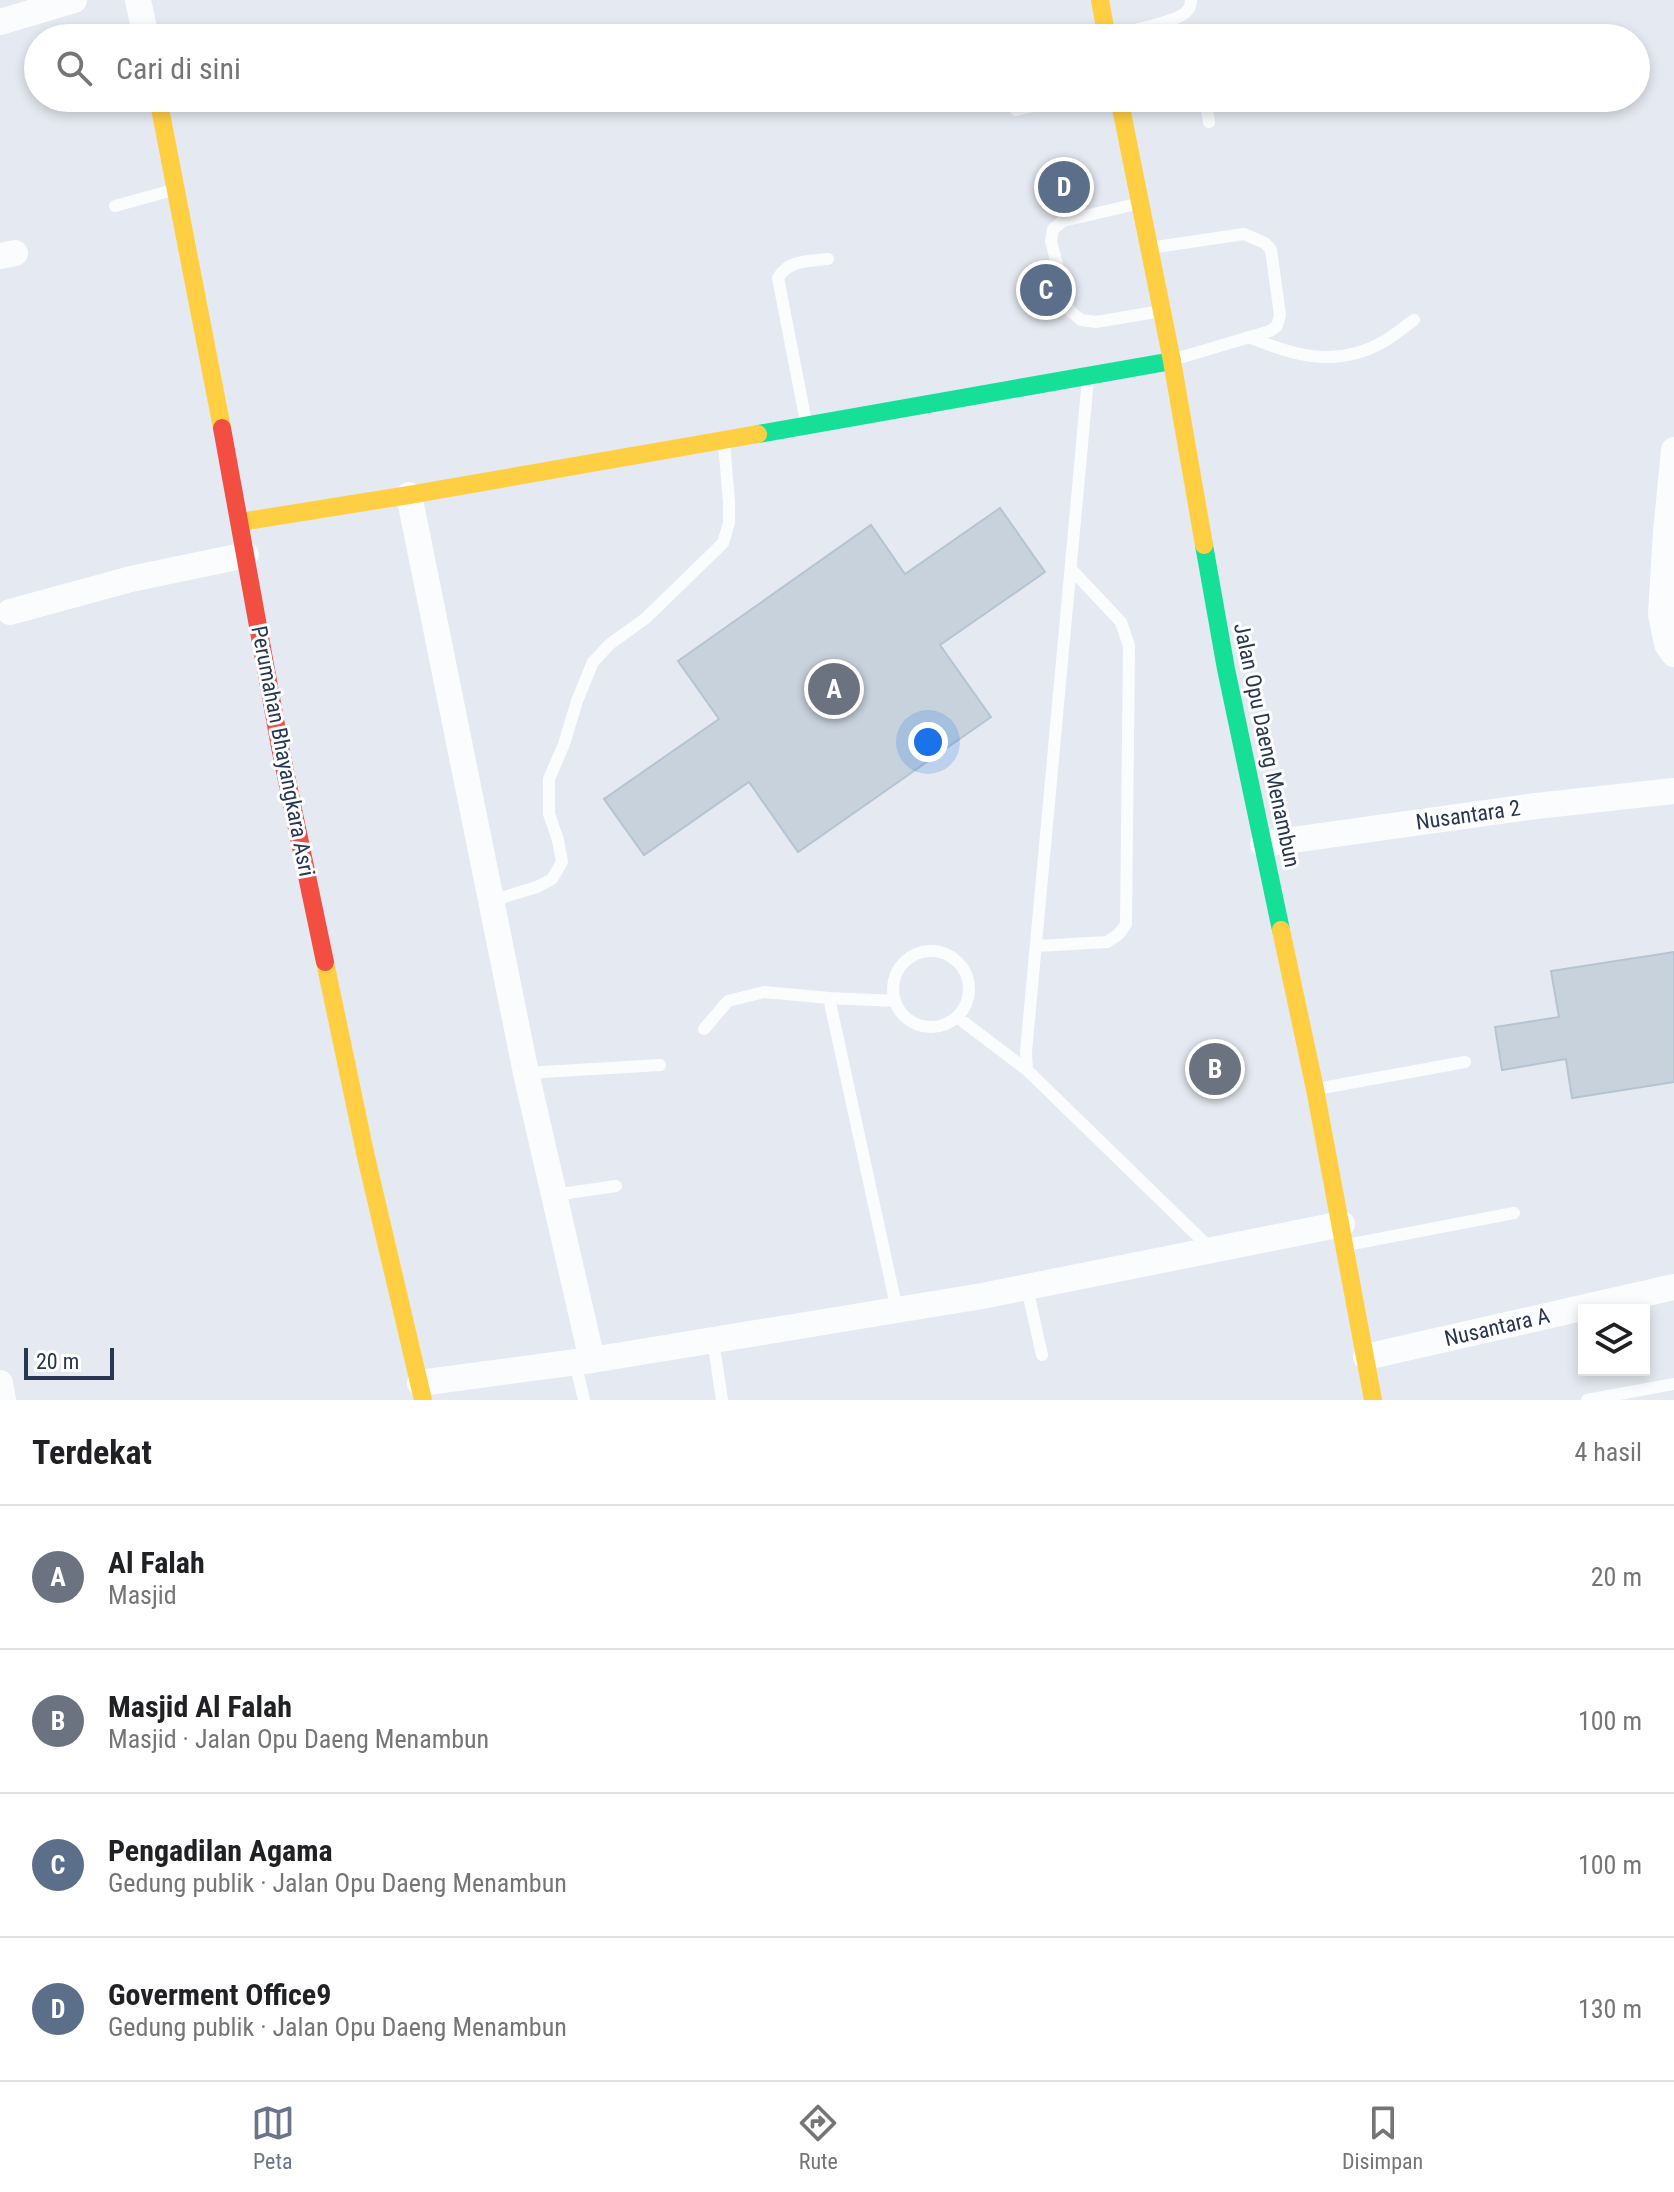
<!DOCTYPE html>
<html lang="id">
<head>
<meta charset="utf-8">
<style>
  body { margin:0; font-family:"Roboto Condensed",sans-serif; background:#f2f2f2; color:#202124 }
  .controls { position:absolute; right:24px; bottom:24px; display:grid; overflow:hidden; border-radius:0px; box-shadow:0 4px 12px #0003 }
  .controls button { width:72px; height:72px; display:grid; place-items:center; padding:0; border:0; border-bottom:2px solid #e0e0e0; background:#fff; color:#202124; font:40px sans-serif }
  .scale { position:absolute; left:24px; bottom:20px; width:90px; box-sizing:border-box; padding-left:8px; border:4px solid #273651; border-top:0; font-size:22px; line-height:28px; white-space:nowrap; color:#273651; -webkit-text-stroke:6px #fff; paint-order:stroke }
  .you { position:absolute; left:928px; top:742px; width:28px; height:28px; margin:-20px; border:6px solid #fff; border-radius:50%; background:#1a73e8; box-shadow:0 0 0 12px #1a73e833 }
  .badge { display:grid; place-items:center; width:52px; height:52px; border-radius:50%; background:#6a7589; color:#fff; font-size:26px; font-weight:700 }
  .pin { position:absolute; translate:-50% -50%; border:4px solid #fff; box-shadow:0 2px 8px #0006 }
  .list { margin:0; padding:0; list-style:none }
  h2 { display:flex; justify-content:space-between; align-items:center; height:104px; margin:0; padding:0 32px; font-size:34px }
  h2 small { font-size:26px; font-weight:400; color:#757577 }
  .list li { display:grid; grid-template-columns:52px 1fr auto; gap:24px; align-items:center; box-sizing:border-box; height:144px; padding:0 32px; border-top:2px solid #e0e0e0 }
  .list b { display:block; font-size:30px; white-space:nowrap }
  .list p { margin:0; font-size:26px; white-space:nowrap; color:#757577 }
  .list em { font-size:26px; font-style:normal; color:#757577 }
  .icon { flex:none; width:44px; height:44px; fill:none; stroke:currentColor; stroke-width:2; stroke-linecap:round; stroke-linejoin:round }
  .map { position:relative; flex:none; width:1674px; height:1400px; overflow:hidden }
  .search { position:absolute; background:#fff; box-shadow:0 4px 12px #0003; left:24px; right:24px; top:24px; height:88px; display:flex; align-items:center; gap:20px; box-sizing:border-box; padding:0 28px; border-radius:44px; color:#757577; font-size:30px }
  .sheet { height:680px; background:#fff }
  nav { display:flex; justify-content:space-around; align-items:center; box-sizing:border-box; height:112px; border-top:2px solid #e0e0e0; background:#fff; font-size:22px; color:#757577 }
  nav a { display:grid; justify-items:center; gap:4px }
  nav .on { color:#6a7589 }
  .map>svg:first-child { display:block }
</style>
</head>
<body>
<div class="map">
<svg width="1674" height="1400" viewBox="0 0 1674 1400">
  <rect width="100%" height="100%" fill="#e5e9f1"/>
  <!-- building -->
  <path fill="#c8d2dd" stroke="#b5c4d2" stroke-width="2" d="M1000,508L1045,572L940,645L991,717L798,852L749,782L644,855L604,799L719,719L678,661L871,525L905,574Z
    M1674,952V1082L1572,1098L1566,1059L1502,1070L1495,1027L1559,1017L1551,971Z"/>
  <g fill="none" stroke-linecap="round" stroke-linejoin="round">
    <!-- lane -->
    <path stroke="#fbfcfd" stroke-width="12" d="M1113,35C1129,31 1177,22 1186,12C1191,7 1190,6 1191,0
      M1205,98L1209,122
      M1016,110L1068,98
      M1132,205L1063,221L1053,229L1051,241L1069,310L1081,320L1096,322L1155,312
      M115,206L173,190
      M1156,247L1244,234L1265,243L1271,250L1280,315L1277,326L1270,331L1179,358
      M1248,337C1295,355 1335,369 1383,342C1394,336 1404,327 1414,320
      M1088,379L1026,1052L1027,1070L1210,1248
      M806,422L778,278C788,260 809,261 828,259
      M491,901L537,887L552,879L562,862L558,840L549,814V779L564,744L577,701L593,662L610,644L646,618L723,543L729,523V502L724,443
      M1037,946L1107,942L1119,934L1126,924L1129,646L1121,622L1071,569
      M893 989a38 38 0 1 1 76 0a38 38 0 1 1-76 0Z
      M829,998L897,1310
      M957,1017L1027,1070
      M704,1029L728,1001L764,992L829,998L895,1001
      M526,1073L660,1065
      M1322,1088L1465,1062
      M554,1195L616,1186
      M1352,1244L1514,1213
      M1027,1288L1042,1355
      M713,1340L722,1400
      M575,1362L584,1400
      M1587,1400L1674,1384"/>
    <!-- street -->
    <path stroke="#fbfcfd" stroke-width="26" d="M138,0L146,38
      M0,22L74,0
      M0,256L15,253
      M1674,450L1666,532L1661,614L1667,644L1674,654
      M409,495L526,1073L592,1360
      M10,612L131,579L246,555
      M1263,844L1536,806L1674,791
      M1366,1357L1674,1287
      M0,1383L3,1400
      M420,1383L592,1360L982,1296L1342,1224"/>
    <!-- fast -->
    <path stroke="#16e098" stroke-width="18" d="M758,434L1172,361
      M1204,545L1226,669L1281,930"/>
    <!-- slow -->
    <path stroke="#ffcf43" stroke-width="18" d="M1100,0L1107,38
      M158,98L222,428
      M1119,98L1172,361L1204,545
      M240,522L409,495L758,434
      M1281,930L1315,1089L1373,1400
      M325,962L366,1157L423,1400"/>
    <!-- jam -->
    <path stroke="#f24e42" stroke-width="18" d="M222,428L280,747L325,962"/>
  </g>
  <g text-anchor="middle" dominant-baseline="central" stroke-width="6" stroke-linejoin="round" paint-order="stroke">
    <!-- street labels -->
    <g font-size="22" fill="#273651" stroke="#fff">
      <text transform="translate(1267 745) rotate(78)">Jalan Opu Daeng Menambun</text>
      <text transform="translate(283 751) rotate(79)">Perumahan Bhayangkara Asri</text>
      <text transform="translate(1468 815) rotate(-8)">Nusantara 2</text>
      <text transform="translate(1497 1327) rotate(-13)">Nusantara A</text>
    </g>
  </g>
</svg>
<div class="controls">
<button><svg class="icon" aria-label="layers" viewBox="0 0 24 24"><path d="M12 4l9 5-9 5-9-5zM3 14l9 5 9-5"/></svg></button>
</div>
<div class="scale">20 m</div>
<div class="you"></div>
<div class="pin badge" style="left:834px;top:689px;background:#6b7280">A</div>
<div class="pin badge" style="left:1215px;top:1069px;background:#6b7280">B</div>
<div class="pin badge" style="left:1046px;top:290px;background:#5c6f8a">C</div>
<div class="pin badge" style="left:1064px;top:187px;background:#5c6f8a">D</div>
<div class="search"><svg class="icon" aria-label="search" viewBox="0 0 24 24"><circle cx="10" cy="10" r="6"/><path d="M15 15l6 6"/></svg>Cari di sini</div>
</div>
<section class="sheet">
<h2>Terdekat<small>4 hasil</small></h2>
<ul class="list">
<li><span class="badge" style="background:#6b7280">A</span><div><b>Al Falah</b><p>Masjid</p></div><em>20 m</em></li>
<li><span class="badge" style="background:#6b7280">B</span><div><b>Masjid Al Falah</b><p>Masjid · Jalan Opu Daeng Menambun</p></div><em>100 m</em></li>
<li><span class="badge" style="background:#5c6f8a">C</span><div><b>Pengadilan Agama</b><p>Gedung publik · Jalan Opu Daeng Menambun</p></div><em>100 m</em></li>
<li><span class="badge" style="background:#5c6f8a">D</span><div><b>Goverment Office9</b><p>Gedung publik · Jalan Opu Daeng Menambun</p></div><em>130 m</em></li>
</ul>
</section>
<nav>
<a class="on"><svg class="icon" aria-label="map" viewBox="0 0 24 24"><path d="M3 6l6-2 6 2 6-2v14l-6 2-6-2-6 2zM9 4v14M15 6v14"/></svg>Peta</a>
<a><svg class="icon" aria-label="directions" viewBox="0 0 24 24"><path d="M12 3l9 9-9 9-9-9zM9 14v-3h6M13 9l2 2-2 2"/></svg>Rute</a>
<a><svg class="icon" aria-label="saved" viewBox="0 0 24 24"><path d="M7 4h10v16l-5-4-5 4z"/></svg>Disimpan</a>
</nav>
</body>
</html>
